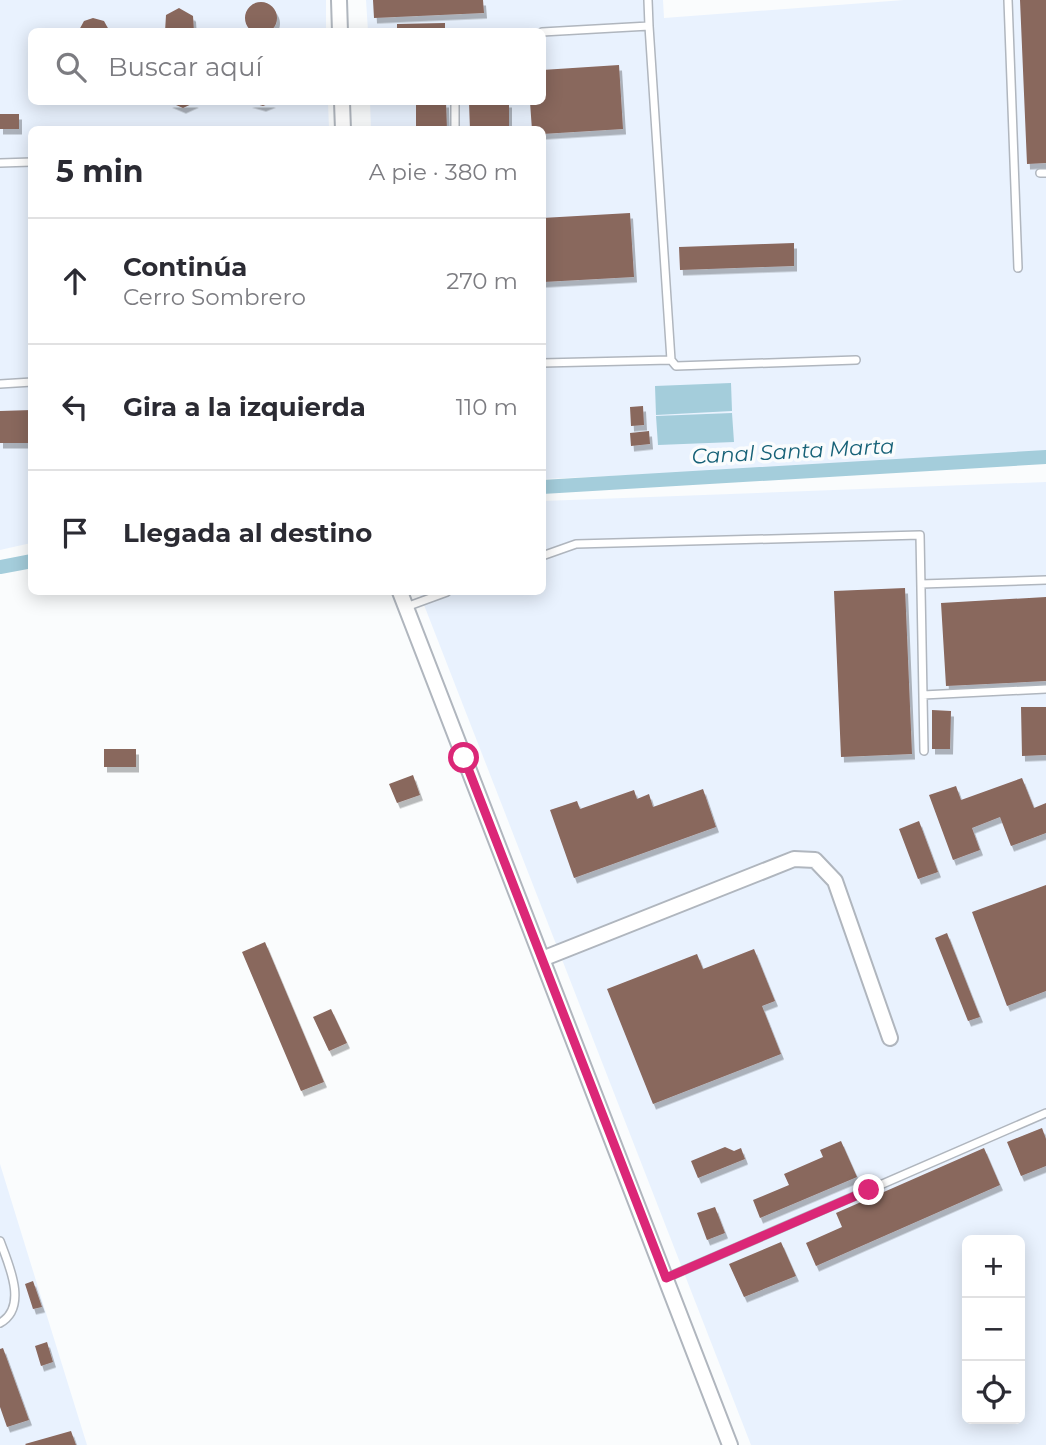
<!DOCTYPE html>
<html lang="es">
<head>
<meta charset="utf-8">
<style>
  body { margin:0; font-family:Montserrat,sans-serif; background:#f7f7f7; color:#2b2b33 }
  .controls { position:absolute; right:21px; bottom:21px; display:grid; overflow:hidden; border-radius:10px; box-shadow:0 4px 18px #0003 }
  .controls button { width:63px; height:63px; display:grid; place-items:center; padding:0; border:0; border-bottom:2px solid #e1e1e2; background:#fff; color:#2b2b33; font:35px sans-serif }
  .stop { position:absolute; width:21px; height:21px; margin:-16px; border:5px solid #db2777; border-radius:50%; background:#fff }
  .stop.end { background:#db2777; border-color:#fff; box-shadow:0 2px 7px #0008 }
  .list { margin:0; padding:0; list-style:none }
  h2 { display:flex; justify-content:space-between; align-items:center; height:91px; margin:0; padding:0 28px; font-size:30px }
  h2 small { font-size:23px; font-weight:400; color:#7c7c81 }
  .list li { display:grid; grid-template-columns:46px 1fr auto; gap:21px; align-items:center; box-sizing:border-box; height:126px; padding:0 28px; border-top:2px solid #e1e1e2 }
  .list b { display:block; font-size:26px; white-space:nowrap }
  .list p { margin:0; font-size:23px; white-space:nowrap; color:#7c7c81 }
  .list em { font-size:23px; font-style:normal; color:#7c7c81 }
  .icon { flex:none; width:38px; height:38px; fill:none; stroke:currentColor; stroke-width:2; stroke-linecap:round; stroke-linejoin:round }
  .map { position:relative; flex:none; width:1046px; height:1445px; overflow:hidden }
  .search { position:absolute; background:#fff; box-shadow:0 4px 18px #0003; left:28px; top:28px; width:518px; height:77px; display:flex; align-items:center; gap:18px; box-sizing:border-box; padding:0 24px; border-radius:10px; color:#7c7c81; font-size:26px }
  .panel { position:absolute; background:#fff; box-shadow:0 4px 18px #0003; left:28px; top:126px; width:518px; height:469px; border-radius:10px }
  .map>svg:first-child { display:block }
</style>
</head>
<body>
<div class="map">
<svg width="1046" height="1445" viewBox="0 0 1046 1445">
  <defs>
    <filter id="shadow"><feDropShadow dx="3" dy="5.5" stdDeviation="0" flood-color="#0004"/></filter>
  </defs>
  <rect width="100%" height="100%" fill="#fafcfd"/>
  <!-- built -->
  <path fill="#e9f2fe" fill-rule="evenodd" d="M0,0H326V31L32,32V102H328L329,129L32,130L31,543L0,550Z
    M366,0H663L664,18L904,0H1046V456L543,479L542,130L371,129L370,102H542V32L368,31Z
    M1046,482V1445H751L419,592H542L543,501ZM967,1240H1020V1419H967Z
    M0,1164L46,1313L87,1445H0Z"/>
  <!-- water -->
  <path fill="#a4cddb" d="M731,383L732,411L656,415L655,386Z
    M732,413L734,442L658,445L656,416Z"/>
  <g fill="none" stroke-linecap="round" stroke-linejoin="round">
    <!-- canal -->
    <path stroke="#a4cddb" stroke-width="14" d="M542,487L1046,457
      M0,567L32,561"/>
  </g>
  <!-- building -->
  <path fill="#89675d" filter="url(#shadow)" d="M373,0H483L484,13L374,18Z
    M1020,0H1046V163L1027,164Z
    M245 18a16 16 0 1 1 32 0a16 16 0 1 1-32 0Z
    M179,8L193,16L194,32H165L166,15Z
    M93,18L104,21L110,32H78L84,21Z
    M445,23V32H397V24Z
    M619,65L623,129L542,134V130H532L530,102H542V70Z
    M169,102H196L183,108Z
    M249,102H273L263,106Z
    M416,102H446L447,130H416Z
    M469,102H509V130H470Z
    M0,114H19V129H0Z
    M630,213L634,277L543,282L542,218Z
    M794,243V266L680,270L679,247Z
    M643,406L644,425L631,426L630,407Z
    M32,410V443H0V411Z
    M649,431L650,444L631,446L630,433Z
    M905,588L912,754L841,757L834,591Z
    M1046,597V681L946,686L941,603Z
    M1021,707H1046V755L1022,756Z
    M932,710L951,711L950,749H932Z
    M104,749H136V767H104Z
    M413,775L420,795L397,803L389,784Z
    M1022,778L1034,808L1046,803V833L1011,846L1000,817L972,828L980,850L953,860L929,795L956,786L961,800Z
    M703,789L716,827L574,878L550,810L577,801L580,809L634,790L637,799L649,794L653,807Z
    M919,821L938,872L918,879L899,829Z
    M1046,885V991L1007,1006L972,912Z
    M947,933L980,1017L968,1021L935,938Z
    M265,942L324,1082L301,1091L242,952Z
    M754,949L775,1001L762,1006L781,1054L653,1104L607,989L697,954L703,969Z
    M331,1009L347,1043L329,1051L313,1017Z
    M1042,1128L1046,1139V1166L1021,1176L1007,1142Z
    M841,1141L857,1177L760,1218L753,1200L789,1185L784,1174L823,1157L820,1150Z
    M725,1147L734,1151L741,1148L745,1159L698,1178L691,1161Z
    M984,1148L1000,1185L816,1266L806,1243L842,1227L836,1213Z
    M715,1207L725,1233L707,1240L697,1213Z
    M781,1242L796,1276L744,1297L729,1264Z
    M33,1281L42,1307L33,1309L25,1284Z
    M47,1342L53,1362L41,1366L35,1346Z
    M3,1348L29,1420L7,1427L0,1407V1349Z
    M71,1431L76,1445H26L25,1444Z"/>
  <g fill="none" stroke-linecap="round" stroke-linejoin="round">
    <!-- service casing -->
    <g stroke="#b0b6be" stroke-width="10">
      <path id="service" d="M648,0L649,26
        M1008,0L1018,268
        M542,32L649,26L671,360L676,366L856,360
        M455,102V130
        M0,163L32,162
        M1040,173H1046
        M542,363L671,360
        M0,384L32,382
        M542,556L576,544L920,535L924,751
        M921,584L1046,580
        M406,607L447,592
        M923,695L1046,689
        M0,1241C8,1263 29,1307 0,1323
        M666,1278L1046,1113"/>
    </g>
    <!-- minor casing -->
    <g stroke="#b0b6be" stroke-width="18">
      <path id="minor" d="M339,0L340,32
        M342,102L343,130
        M400,592L730,1445
        M542,959L794,859L815,860L835,881L890,1038"/>
    </g>
    <!-- service -->
    <use href="#service" stroke="#fff" stroke-width="7"/>
    <!-- minor -->
    <use href="#minor" stroke="#fff" stroke-width="14"/>
  </g>
  <g fill="none" stroke-linecap="round" stroke-linejoin="round">
    <!-- route -->
    <path stroke="#db2777" stroke-width="9" d="M464,758L666,1278L869,1190"/>
  </g>
  <g text-anchor="middle" dominant-baseline="central" stroke-width="7" stroke-linejoin="round" paint-order="stroke">
    <!-- water labels -->
    <g font-size="21" font-style="italic" fill="#166177" stroke="#fafcfd">
      <text transform="translate(793 451) rotate(-3)">Canal Santa Marta</text>
    </g>
  </g>
</svg>
<div class="controls">
<button>+</button>
<button>−</button>
<button><svg class="icon" aria-label="locate" viewBox="0 0 24 24"><circle cx="12" cy="12" r="6"/><path d="M12 2v4M12 18v4M2 12h4M18 12h4"/></svg></button>
</div>
<div class="stop" style="left:464px;top:758px"></div>
<div class="stop end" style="left:869px;top:1190px"></div>
<div class="search"><svg class="icon" aria-label="search" viewBox="0 0 24 24"><circle cx="10" cy="10" r="6"/><path d="M15 15l6 6"/></svg>Buscar aquí</div>
<section class="panel">
<h2>5 min<small>A pie · 380 m</small></h2>
<ul class="list">
<li><svg class="icon" aria-label="ahead" viewBox="0 0 24 24"><path d="M12 20V5M6 11l6-6 6 6"/></svg><div><b>Continúa</b><p>Cerro Sombrero</p></div><em>270 m</em></li>
<li><svg class="icon" aria-label="left" viewBox="0 0 24 24"><path d="M17 20v-9H6M10 6l-5 5 5 5"/></svg><div><b>Gira a la izquierda</b></div><em>110 m</em></li>
<li><svg class="icon" aria-label="arrive" viewBox="0 0 24 24"><path d="M6 21V4h12l-3 4 3 4H6"/></svg><div><b>Llegada al destino</b></div></li>
</ul>
</section>
</div>
</body>
</html>
